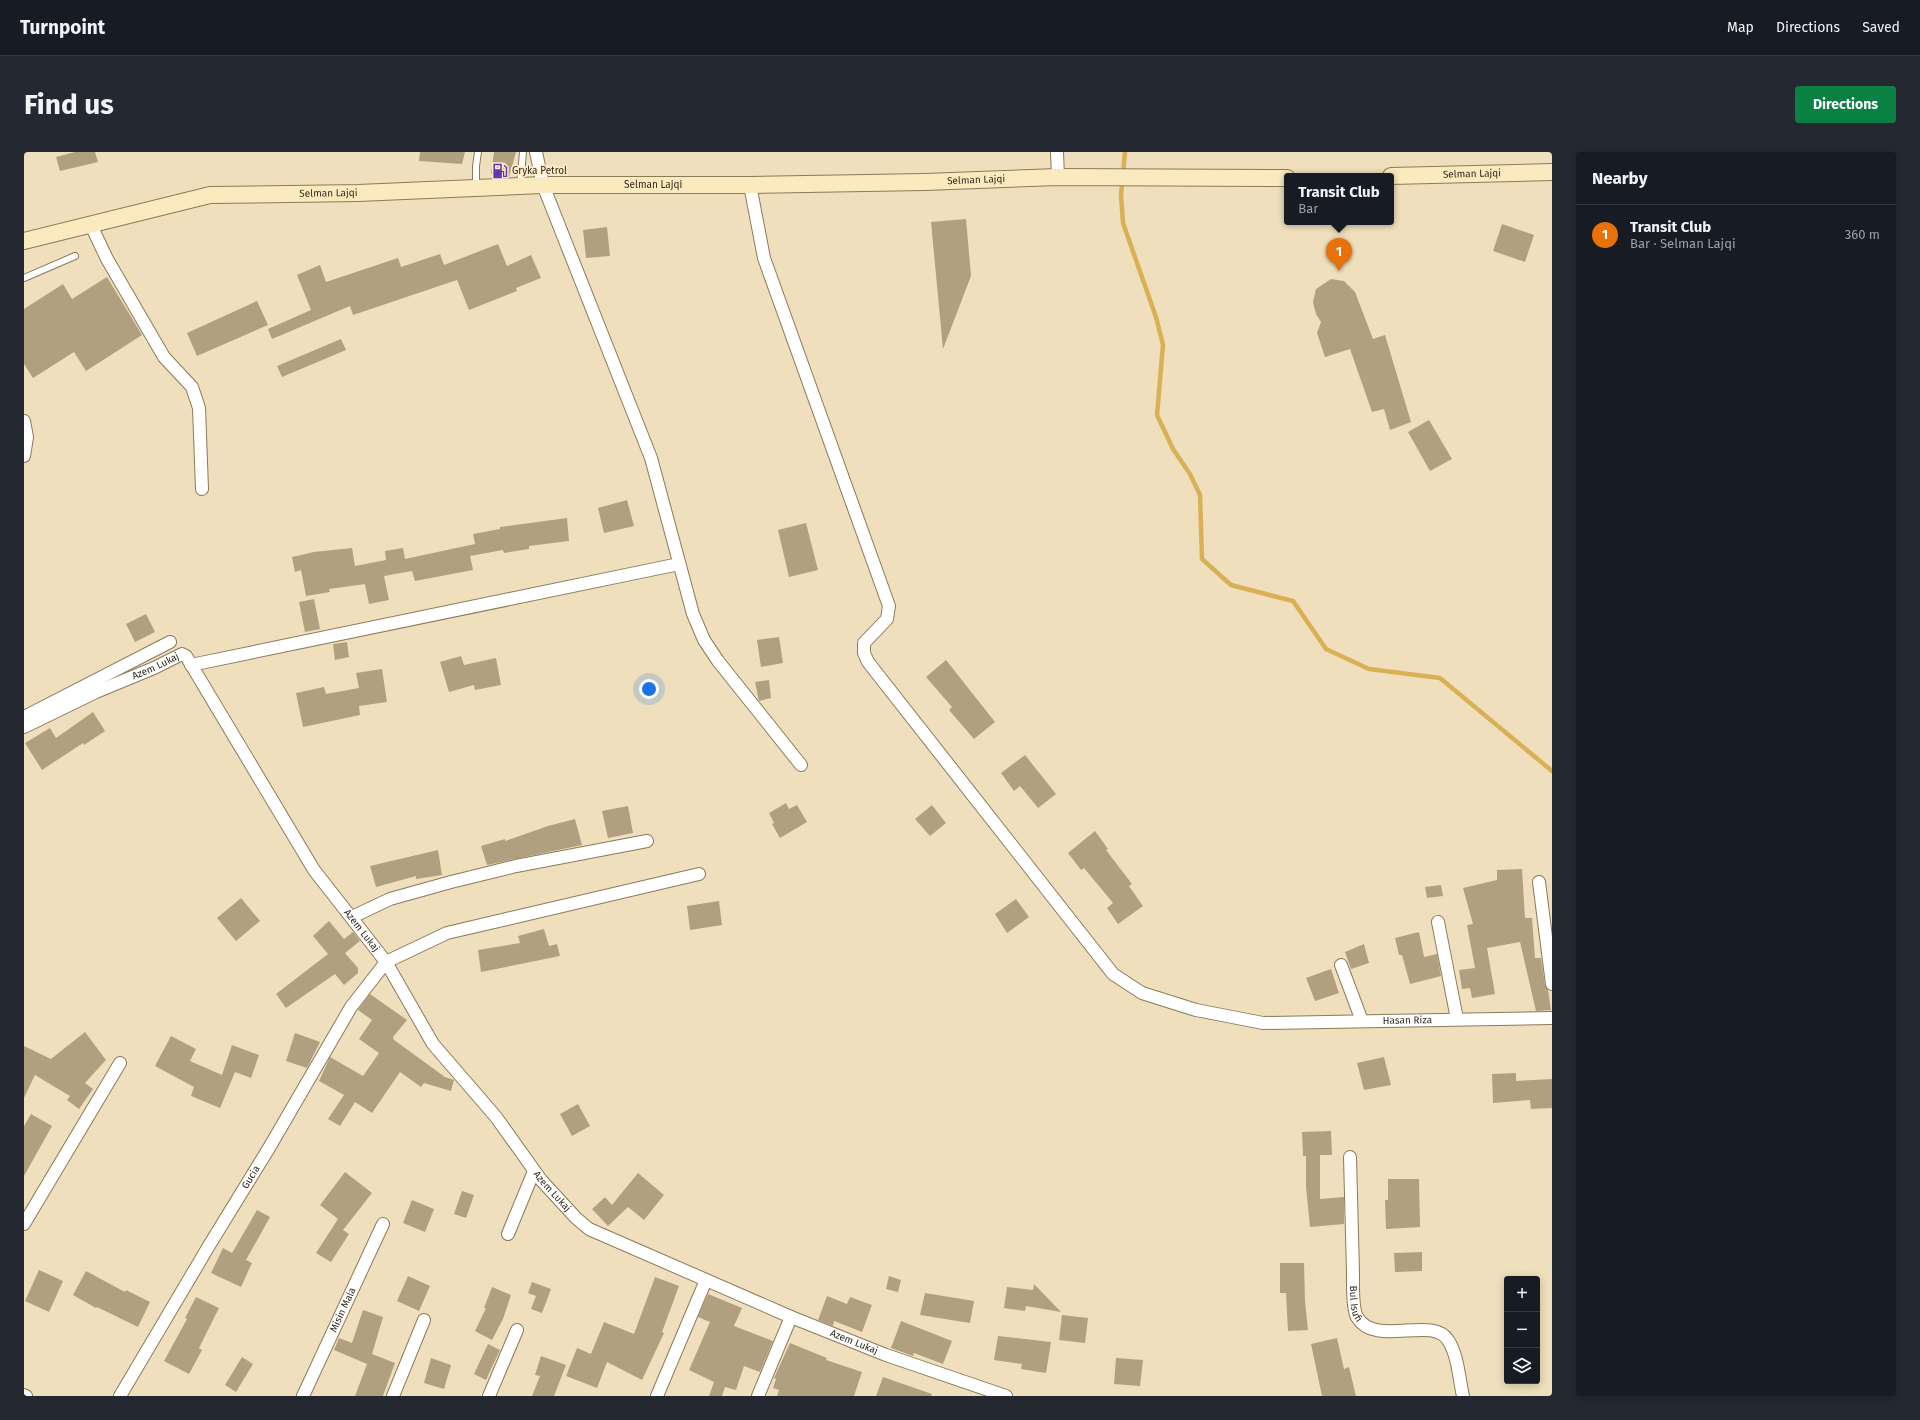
<!DOCTYPE html>
<html lang="en">
<head>
<meta charset="utf-8">
<style>
  body { margin:0; font-family:"Fira Sans",sans-serif; background:#242831; color:#f1f3f6 }
  .controls { position:absolute; right:12px; bottom:12px; display:grid; overflow:hidden; border-radius:4px; box-shadow:0 2px 10px #0003 }
  .controls button { width:36px; height:36px; display:grid; place-items:center; padding:0; border:0; border-bottom:1px solid #363941; background:#171b24; color:#f1f3f6; font:20px sans-serif }
  .you { position:absolute; left:625px; top:537px; width:14px; height:14px; margin:-10px; border:3px solid #fff; border-radius:50%; background:#1a73e8; box-shadow:0 0 0 6px #1a73e833 }
  .badge { display:grid; place-items:center; width:26px; height:26px; border-radius:50%; background:#0b8043; color:#fff; font-size:13px; font-weight:700 }
  .pin { position:absolute; translate:-50% -33px; filter:drop-shadow(0 1px 2px #0008) }
  .pin::after { content:''; position:absolute; top:21px; width:14px; height:12px; background:inherit; clip-path:polygon(0 0,100% 0,50% 100%) }
  .popup { position:absolute; left:1260px; top:21px; width:110px; height:52px; box-sizing:border-box; display:grid; place-content:center; border-radius:4px; background:#171b24; filter:drop-shadow(0 1px 3px #0005); font-size:13px; white-space:nowrap; color:#9ea1a6 }
  .popup b { font-size:15px; color:#f1f3f6 }
  .popup::after { content:''; position:absolute; left:50%; top:100%; margin-left:-8px; border:8px solid transparent; border-top-color:#171b24 }
  .list { margin:0; padding:0; list-style:none }
  h2 { display:flex; justify-content:space-between; align-items:center; height:52px; margin:0; padding:0 16px; font-size:17px }
  h2 small { font-size:13px; font-weight:400; color:#9ea1a6 }
  .list li { display:grid; grid-template-columns:26px 1fr auto; gap:12px; align-items:center; box-sizing:border-box; height:60px; padding:0 16px; border-top:1px solid #363941 }
  .list b { display:block; font-size:15px; white-space:nowrap }
  .list p { margin:0; font-size:13px; white-space:nowrap; color:#9ea1a6 }
  .list em { font-size:13px; font-style:normal; color:#9ea1a6 }
  .icon { flex:none; width:22px; height:22px; fill:none; stroke:currentColor; stroke-width:2; stroke-linecap:round; stroke-linejoin:round }
  .map { position:relative; flex:none; width:1528px; height:1244px; overflow:hidden; border-radius:4px }
  header { display:flex; align-items:center; gap:24px; box-sizing:border-box; height:56px; padding:0 20px; background:#171b24; border-bottom:1px solid #363941 }
  header strong { font-size:19px }
  nav { display:flex; gap:22px; margin-inline-start:auto; font-size:14px }
  .intro { display:flex; align-items:center; justify-content:space-between; box-sizing:border-box; height:96px; padding:0 24px }
  h1 { margin:0; font-size:28px }
  .button { padding:10px 18px; border-radius:4px; background:#0b8043; color:#fff; font-size:14px; font-weight:700 }
  main { display:flex; gap:24px; padding:0 24px }
  aside { flex:1; background:#171b24; border-radius:4px; box-shadow:0 2px 10px #0003 }
  .map>svg:first-child { display:block }
</style>
</head>
<body>
<header>
<strong>Turnpoint</strong>
<nav><a>Map</a><a>Directions</a><a>Saved</a></nav>
</header>
<div class="intro"><h1>Find us</h1><a class="button">Directions</a></div>
<main>
<div class="map">
<svg width="1528" height="1244" viewBox="0 0 1528 1244">
  <rect width="100%" height="100%" fill="#f0dfbc"/>
  <g fill="none" stroke-linecap="round" stroke-linejoin="round">
    <!-- stream -->
    <path stroke="#dab056" stroke-width="4.5" d="M1101,0L1097,43L1099,71L1132,165L1139,193L1133,263L1149,297L1166,322L1176,343L1178,407L1207,433L1269,449L1302,497L1345,517L1416,526L1528,619"/>
  </g>
  <!-- building -->
  <path fill="#b1a07f" d="M51,0H71L74,10L36,19L32,5Z
    M396,0H441L438,12L395,9Z
    M470,0H492L485,25L467,22Z
    M942,67L947,124L919,197L907,70Z
    M1478,72L1510,83L1501,110L1469,99Z
    M583,75L586,104L562,106L559,78Z
    M474,92L483,114L507,103L517,126L492,136L493,139L445,158L433,128L329,163L326,154L248,187L244,177L287,158L273,123L296,113L302,130L374,106L377,115L416,102L420,113Z
    M83,125L118,183L62,219L50,200L9,226L0,212V157L39,132L48,147Z
    M1307,127L1320,129L1331,140L1349,187L1361,183L1387,270L1366,278L1360,257L1348,260L1326,197L1301,205L1293,181L1297,170L1292,162L1289,150L1292,137Z
    M233,149L244,173L173,204L163,181Z
    M317,187L322,198L258,225L253,214Z
    M1405,268L1428,307L1406,319L1384,280Z
    M603,348L610,374L580,381L574,356Z
    M543,366L545,389L505,394V397L480,401L479,398L446,404L449,418L391,429L388,419L360,424L365,448L345,452L341,432L305,437L306,440L282,444L277,418L271,420L268,405L290,400L328,396L331,414L362,408L361,399L379,396L381,407L451,392L449,382L476,377V375Z
    M782,371L794,418L765,425L754,378Z
    M290,447L296,477L281,480L275,450Z
    M122,462L131,480L111,490L102,472Z
    M755,485L759,511L737,515L733,488Z
    M323,490L325,505L311,508L309,492Z
    M437,504L440,513L472,506L477,533L451,538L450,533L425,540L416,510Z
    M922,508L971,570L950,587L925,558L928,555L902,525Z
    M358,517L363,550L335,554L336,563L279,575L272,541L300,535L302,542L335,536L332,521Z
    M745,528L747,546L735,549L731,530Z
    M69,560L81,579L60,593L59,591L18,618L1,591L26,576L32,586Z
    M1001,603L1032,642L1014,656L996,634L990,639L977,621Z
    M762,651L765,657L773,653L783,670L756,686L748,672L750,671L745,661Z
    M908,653L922,671L906,684L891,667Z
    M604,654L609,681L584,686L578,659Z
    M551,667L558,693L463,713L457,694L481,687V689L524,674Z
    M1071,679L1084,697L1082,698L1108,732L1105,734L1119,754L1094,772L1083,756L1089,751L1060,716L1057,718L1044,701Z
    M414,698L418,723L392,727V724L352,735L346,714Z
    M1498,717L1501,766H1508L1511,806H1517L1521,833L1524,838L1527,858L1512,859L1496,790L1463,796L1471,842L1448,846L1446,836L1438,837L1435,818L1451,816L1443,773L1449,772L1439,736L1473,728V718Z
    M1417,733L1419,744L1403,746L1401,735Z
    M217,746L236,769L212,789L193,766Z
    M992,747L1005,765L983,781L971,762Z
    M695,749L698,773L666,778L663,754Z
    M305,769L320,787L329,780L336,789L321,801L334,816V821L320,833L311,822L262,856L252,842L304,802L289,784Z
    M520,777L525,794L533,792L536,804L457,820L454,798L496,791L494,784Z
    M1395,780L1400,805L1413,802L1417,824L1386,832L1378,803H1375L1371,786Z
    M1340,792L1345,811L1327,817L1321,800Z
    M1307,817L1315,841L1291,849L1282,826Z
    M346,842L383,868L369,885L370,888L421,925L430,928L427,939L400,931L397,935L376,920L348,961L331,950L316,974L304,967L320,943L295,929L306,905L339,924L355,901L335,887L348,868L334,858Z
    M61,880L82,908L61,931L69,937L55,957L43,948L46,944L11,923L0,946V894L27,907Z
    M271,881L296,890L283,916L262,909Z
    M147,884L172,897L166,909L198,923L208,893L235,903L227,926L211,920L196,956L167,944L170,935L131,914Z
    M1360,905L1367,933L1340,938L1333,911Z
    M1492,921V929L1528,927V956L1507,957L1506,948L1469,951L1468,922Z
    M554,952L566,974L548,984L536,962Z
    M7,962L28,974L0,1024V974Z
    M1307,979L1308,1003H1296V1047L1320,1045V1072L1286,1075L1282,1035V1004H1279L1278,980Z
    M321,1020L348,1041L319,1078L325,1082L307,1110L292,1101L314,1067L296,1053Z
    M614,1021L640,1043L620,1068L604,1055L584,1074L568,1057L581,1045L588,1053Z
    M1364,1027H1395L1396,1075L1362,1077L1361,1048H1364Z
    M438,1039L450,1043L442,1066L430,1062Z
    M388,1048L410,1057L401,1080L379,1071Z
    M233,1058L246,1065L222,1108L228,1111L217,1135L187,1121L199,1096L208,1101Z
    M1398,1100V1119L1371,1120L1370,1101Z
    M1256,1111H1280L1281,1149L1284,1178L1264,1179L1262,1141H1256Z
    M15,1118L39,1129L25,1160L1,1149Z
    M62,1119L101,1140L102,1138L126,1150L114,1175L73,1155L72,1156L49,1143Z
    M384,1124L406,1134L395,1159L373,1149Z
    M865,1124L877,1128L874,1140L862,1137Z
    M631,1125L655,1134L638,1180L640,1181L618,1228L583,1210L573,1236L542,1224L553,1196L567,1202L580,1170L610,1182Z
    M508,1130L527,1137L518,1161L507,1157L512,1144L504,1141Z
    M1010,1132L1037,1160L1002,1154L1001,1159L980,1156L983,1135L1009,1138Z
    M468,1135L487,1143L479,1167L468,1188L451,1179L462,1156H460Z
    M901,1141L950,1149L946,1171L896,1163Z
    M684,1142L718,1156L710,1174L749,1189L736,1220L720,1214L712,1238L701,1235L698,1244H685L690,1230L665,1218L686,1170L674,1165Z
    M803,1144L823,1152L826,1145L848,1153L838,1180L810,1169L809,1174L794,1168Z
    M172,1145L195,1156L175,1196L178,1198L165,1222L140,1209L163,1167L161,1166Z
    M339,1158L359,1165L348,1202L371,1211L359,1244H331L343,1212L310,1198L315,1186L328,1191Z
    M1038,1163L1064,1166L1061,1191L1035,1188Z
    M877,1169L928,1189L919,1212L890,1201L889,1204L867,1196Z
    M974,1184L1027,1190L1022,1221L997,1217L998,1212L970,1208Z
    M1313,1186L1320,1217L1325,1215L1332,1244H1298L1287,1192Z
    M766,1191L803,1206L802,1208L838,1220L830,1244H753L755,1238L749,1236L752,1227L750,1226Z
    M464,1192L476,1198L462,1228L450,1222Z
    M517,1204L542,1213L530,1244H508L516,1224L511,1223Z
    M218,1205L229,1212L212,1240L201,1233Z
    M407,1206L427,1213L420,1237L400,1231Z
    M1092,1206L1119,1208L1116,1234L1090,1232Z
    M859,1225L908,1242L907,1244H852Z"/>
  <g fill="none" stroke-linecap="round" stroke-linejoin="round">
    <!-- lane casing -->
    <g stroke="#8a7a5a" stroke-width="8">
      <path id="lane" d="M496,34L499,0
        M452,35V14L454,0
        M0,126L51,104"/>
    </g>
    <!-- street casing -->
    <g stroke="#8a7a5a" stroke-width="14">
      <g id="street">
        <path d="M512,0L519,33L627,306L669,462L680,488L694,509L777,613"/>
        <path d="M1033,0L1034,25"/>
        <path id="s1" d="M726,33L740,106L865,454L863,467L840,491V501L844,510L1089,822L1118,841L1172,858L1239,871L1528,866"/>
        <path d="M66,71L83,107L140,205L168,235L175,256L178,337"/>
        <path d="M0,269L3,285L0,304"/>
        <path d="M167,513L655,412"/>
        <path d="M0,565L146,490"/>
        <path id="s2" d="M0,575L72,540L130,516L158,502L162,504L290,718L362,810L409,892L472,965L517,1028L552,1066L565,1077L767,1165L862,1203L982,1244"/>
        <path d="M1515,730L1528,832"/>
        <path d="M328,765L366,747L427,730L492,714L623,689"/>
        <path d="M1414,770L1433,867"/>
        <path d="M1317,813L1338,869"/>
        <path id="s3" d="M1326,1005C1327,1043 1328,1082 1329,1120C1329,1131 1328,1156 1333,1165C1351,1196 1408,1163 1424,1188C1434,1203 1435,1227 1439,1244"/>
        <path d="M0,1072L96,911"/>
        <path d="M484,1082L510,1019"/>
        <path d="M0,1243L2,1244"/>
        <path id="s4" d="M96,1244L186,1092L245,996L327,855L362,810L423,781L675,722"/>
        <path id="s5" d="M279,1244L359,1072"/>
        <path d="M369,1244L400,1168"/>
        <path d="M465,1244L493,1178"/>
        <path d="M633,1244L682,1128"/>
        <path d="M734,1244L767,1165"/>
      </g>
    </g>
    <!-- secondary casing -->
    <g stroke="#8a7a5a" stroke-width="18">
      <g id="secondary">
        <path id="s6" d="M1367,24L1528,20"/>
        <path id="s7" d="M0,89L186,43L334,41L519,33H726L901,30L1034,25L1263,26"/>
      </g>
    </g>
    <!-- lane -->
    <use href="#lane" stroke="#fff" stroke-width="6"/>
    <!-- street -->
    <use href="#street" stroke="#fff" stroke-width="12"/>
    <!-- secondary -->
    <use href="#secondary" stroke="#fbeabe" stroke-width="16"/>
  </g>
  <!-- icons -->
  <defs>
    <g id="fuel-bare" transform="scale(1.2)"><path d="M-5.5-6h7V0h2V4h1.3V-2.5L3-4.5l.8-.8L6-3V5H2.5V1h-1V6h-7ZM-4.2-4.7v3.2H.2V-4.7Z" fill="#6237af" stroke="#fdecc9" stroke-width="2.5" paint-order="stroke"/></g>
  </defs>
  <g fill-rule="evenodd">
    <use href="#fuel-bare" x="476" y="19"/>
  </g>
  <g text-anchor="middle" dominant-baseline="central" stroke-width="3.5" stroke-linejoin="round" paint-order="stroke">
    <!-- poi labels -->
    <g font-size="10" fill="#2f291c" stroke="#fdecc9" text-anchor="start">
      <text x="488" y="19">Gryka Petrol</text>
    </g>
    <!-- street labels -->
    <g font-size="10" fill="#2f291c" stroke="#fdecc9">
      <text stroke="none"><textPath href="#s6" startOffset="81">Selman Lajqi</textPath></text>
      <text stroke="none"><textPath href="#s7" startOffset="958">Selman Lajqi</textPath></text>
      <text stroke="none"><textPath href="#s7" startOffset="635">Selman Lajqi</textPath></text>
      <text stroke="none"><textPath href="#s7" startOffset="310">Selman Lajqi</textPath></text>
      <text stroke="none"><textPath href="#s2" startOffset="145">Azem Lukaj</textPath></text>
      <text stroke="none"><textPath href="#s2" startOffset="505">Azem Lukaj</textPath></text>
      <text stroke="none"><textPath href="#s1" startOffset="1211">Hasan Riza</textPath></text>
      <text stroke="none"><textPath href="#s4" startOffset="255">Gucia</textPath></text>
      <text stroke="none"><textPath href="#s2" startOffset="829">Azem Lukaj</textPath></text>
      <text stroke="none"><textPath href="#s3" startOffset="147">Bul Isufi</textPath></text>
      <text stroke="none"><textPath href="#s5" startOffset="95">Misin Mala</textPath></text>
      <text stroke="none"><textPath href="#s2" startOffset="1170">Azem Lukaj</textPath></text>
    </g>
  </g>
</svg>
<div class="controls">
<button>+</button>
<button>−</button>
<button><svg class="icon" aria-label="layers" viewBox="0 0 24 24"><path d="M12 4l9 5-9 5-9-5zM3 14l9 5 9-5"/></svg></button>
</div>
<div class="you"></div>
<div class="pin badge" style="left:1315px;top:119px;background:#e8710a">1</div>
<div class="popup"><b>Transit Club</b>Bar</div>
</div>
<aside>
<h2>Nearby<small></small></h2>
<ul class="list">
<li><span class="badge" style="background:#e8710a">1</span><div><b>Transit Club</b><p>Bar · Selman Lajqi</p></div><em>360 m</em></li>
</ul>
</aside>
</main>
</body>
</html>
